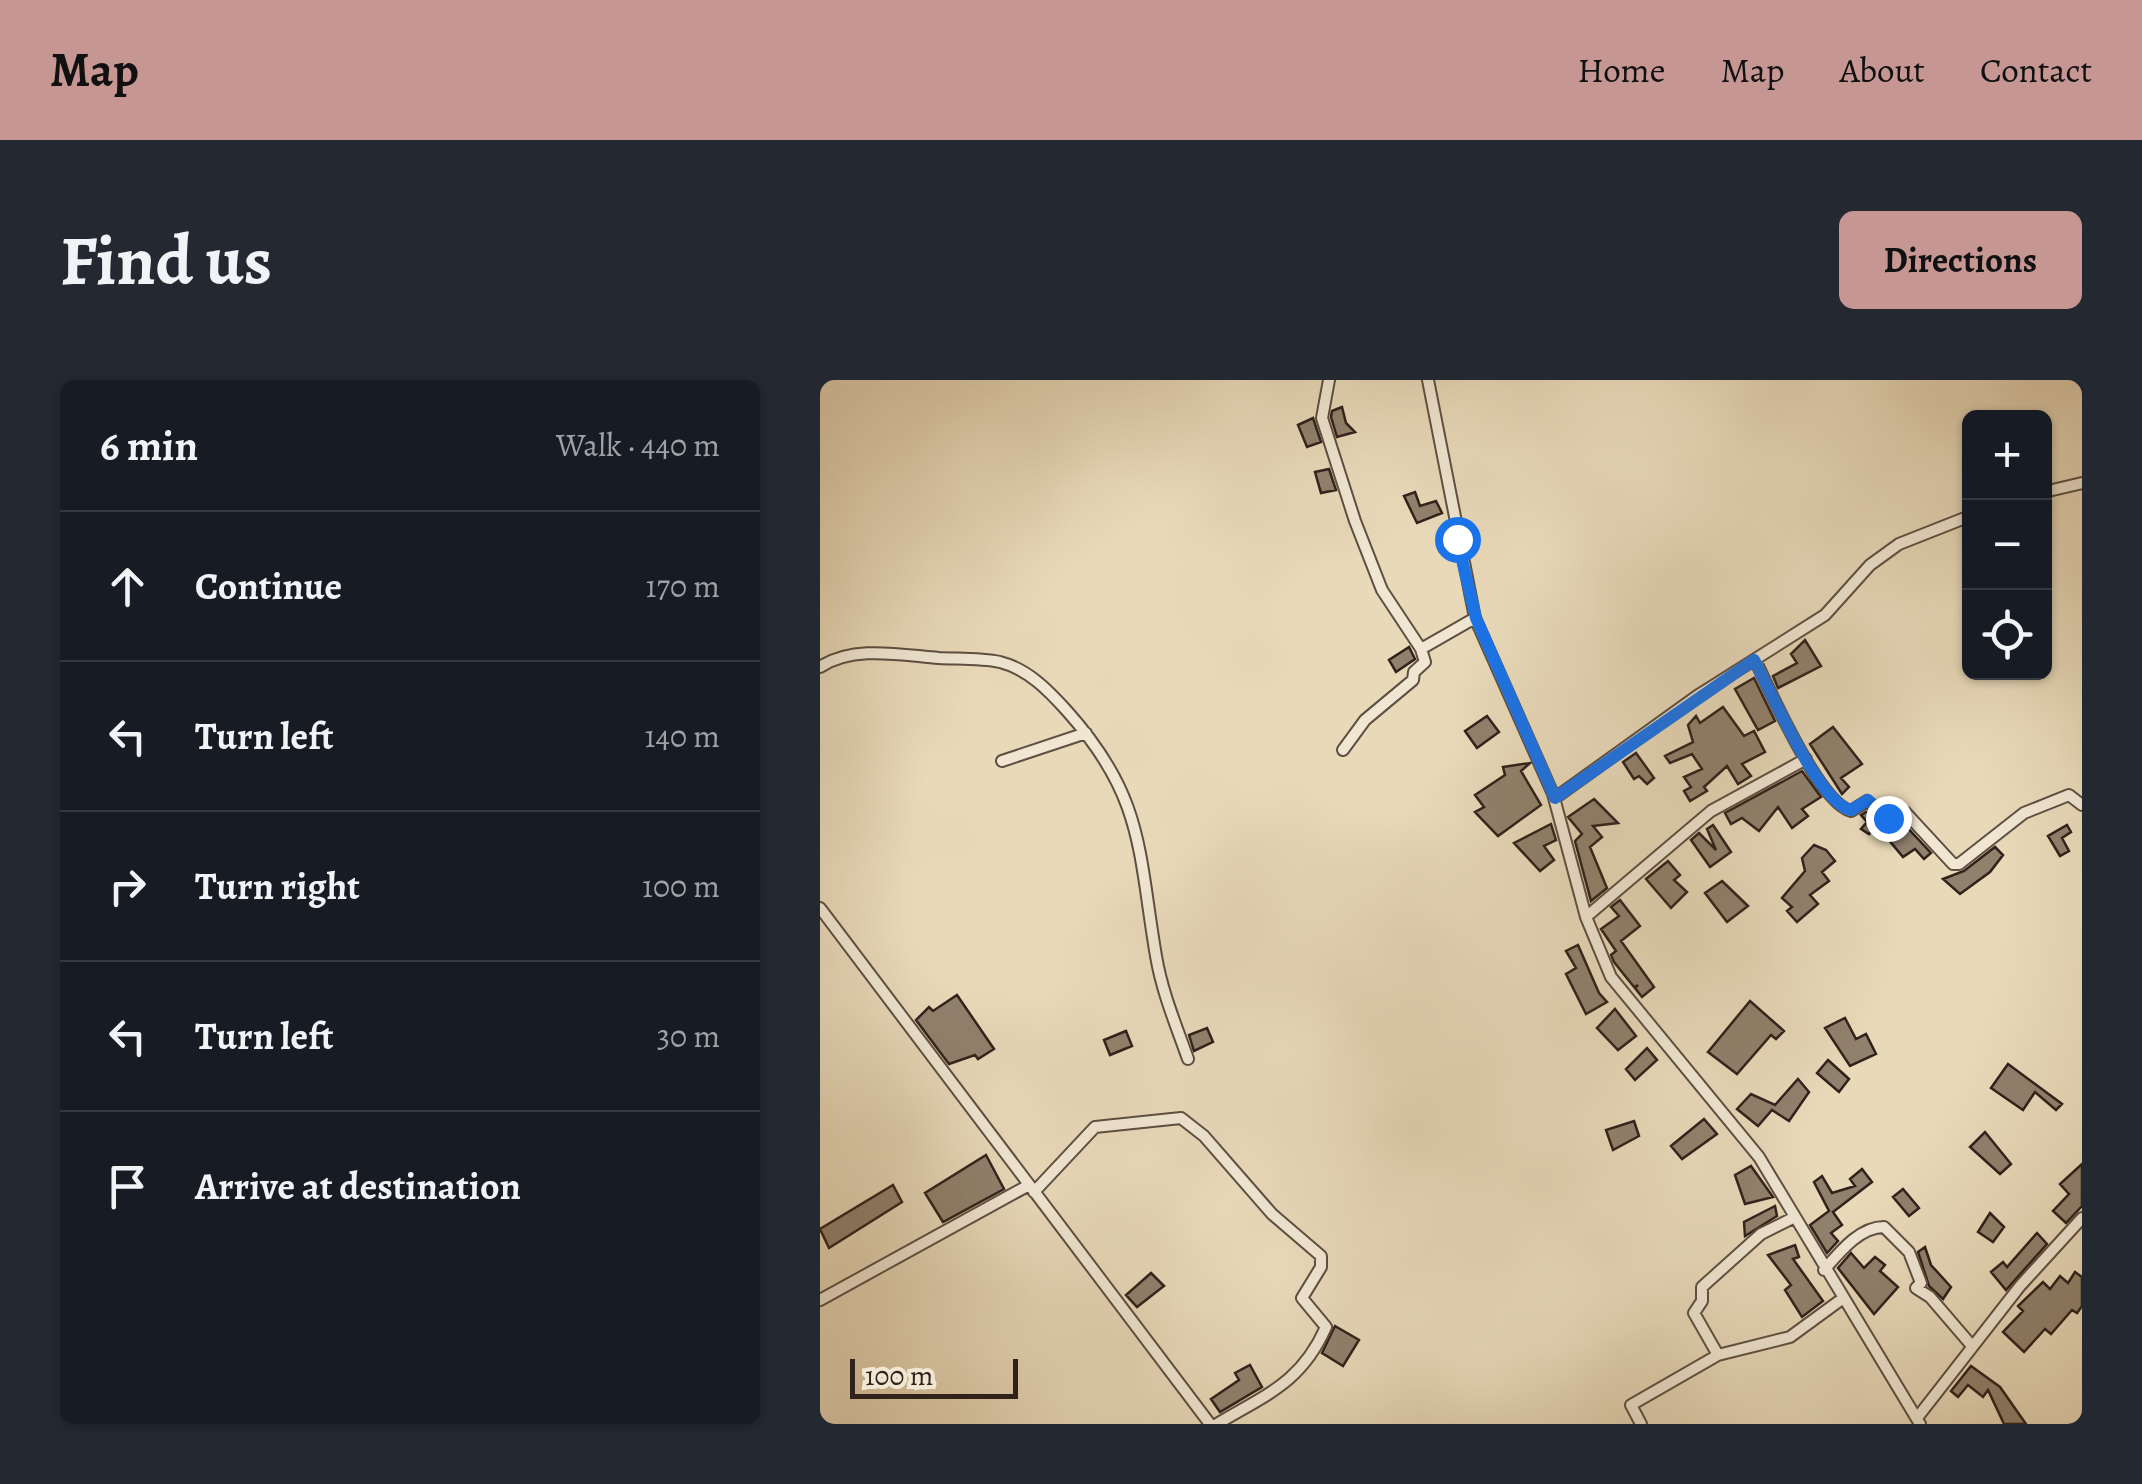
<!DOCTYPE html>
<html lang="en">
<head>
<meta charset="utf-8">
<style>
  body { margin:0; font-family:Alegreya,serif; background:#242831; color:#f1f3f6 }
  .controls { position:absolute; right:30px; top:30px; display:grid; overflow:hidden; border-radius:15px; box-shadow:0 2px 8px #0004 }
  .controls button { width:90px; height:90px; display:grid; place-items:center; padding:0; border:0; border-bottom:2px solid #363941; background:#171b24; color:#f1f3f6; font:50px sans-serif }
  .scale { position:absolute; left:30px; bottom:25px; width:168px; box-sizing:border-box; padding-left:10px; border:5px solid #30211b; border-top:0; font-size:28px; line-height:35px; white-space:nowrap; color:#30211b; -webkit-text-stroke:8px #f0e6d2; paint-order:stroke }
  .stop { position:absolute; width:30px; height:30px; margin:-22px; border:8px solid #1a73e8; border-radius:50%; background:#fff }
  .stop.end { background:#1a73e8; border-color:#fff; box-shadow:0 2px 10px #0008 }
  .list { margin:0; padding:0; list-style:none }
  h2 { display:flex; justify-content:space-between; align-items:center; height:130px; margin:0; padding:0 40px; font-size:42px }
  h2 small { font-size:32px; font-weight:400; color:#9ea1a6 }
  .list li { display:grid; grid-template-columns:65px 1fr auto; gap:30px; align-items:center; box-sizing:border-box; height:150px; padding:0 40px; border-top:2px solid #363941 }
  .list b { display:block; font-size:38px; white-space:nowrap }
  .list em { font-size:32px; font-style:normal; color:#9ea1a6 }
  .icon { flex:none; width:55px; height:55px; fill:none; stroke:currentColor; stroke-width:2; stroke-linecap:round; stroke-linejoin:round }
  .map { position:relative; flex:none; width:1262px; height:1044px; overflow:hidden; border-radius:15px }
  header { display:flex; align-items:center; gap:60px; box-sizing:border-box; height:140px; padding:0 50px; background:#c59692; color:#111 }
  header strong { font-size:48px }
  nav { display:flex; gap:55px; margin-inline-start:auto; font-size:35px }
  .intro { display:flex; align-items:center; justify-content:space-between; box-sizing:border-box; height:240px; padding:0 60px }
  h1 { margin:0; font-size:70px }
  .button { padding:25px 45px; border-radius:15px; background:#c59692; color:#111; font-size:35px; font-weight:700 }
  main { display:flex; gap:60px; padding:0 60px }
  aside { flex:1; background:#171b24; border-radius:15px; box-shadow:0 2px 8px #0004 }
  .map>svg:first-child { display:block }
</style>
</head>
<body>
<header>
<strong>Map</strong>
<nav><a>Home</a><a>Map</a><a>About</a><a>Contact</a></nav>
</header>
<div class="intro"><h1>Find us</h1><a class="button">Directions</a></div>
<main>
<aside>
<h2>6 min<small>Walk · 440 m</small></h2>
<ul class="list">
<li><svg class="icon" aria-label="ahead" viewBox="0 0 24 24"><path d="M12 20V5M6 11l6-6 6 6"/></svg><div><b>Continue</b></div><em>170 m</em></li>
<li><svg class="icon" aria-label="left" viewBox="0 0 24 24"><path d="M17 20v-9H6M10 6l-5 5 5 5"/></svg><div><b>Turn left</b></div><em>140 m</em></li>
<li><svg class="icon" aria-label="right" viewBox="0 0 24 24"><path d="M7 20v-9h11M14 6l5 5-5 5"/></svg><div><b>Turn right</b></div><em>100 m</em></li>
<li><svg class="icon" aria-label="left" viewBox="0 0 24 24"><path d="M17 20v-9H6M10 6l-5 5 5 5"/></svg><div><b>Turn left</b></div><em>30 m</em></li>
<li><svg class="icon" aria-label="arrive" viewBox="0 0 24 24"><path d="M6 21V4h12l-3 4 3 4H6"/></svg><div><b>Arrive at destination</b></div></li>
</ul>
</aside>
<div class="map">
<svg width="1262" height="1044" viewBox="0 0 1262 1044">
  <rect width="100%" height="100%" fill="#e8d9b9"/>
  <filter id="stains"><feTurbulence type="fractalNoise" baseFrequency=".002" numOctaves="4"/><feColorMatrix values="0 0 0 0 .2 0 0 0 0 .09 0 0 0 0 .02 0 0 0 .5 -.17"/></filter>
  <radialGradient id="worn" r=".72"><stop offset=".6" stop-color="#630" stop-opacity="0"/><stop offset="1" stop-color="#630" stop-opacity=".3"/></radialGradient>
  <!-- building -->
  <path fill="#90816d" stroke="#30211b" stroke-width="2.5" d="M522,27L526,43L535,52L517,57L511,37L512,31Z
    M493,38L501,62L487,67L478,45Z
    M509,89L516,110L501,113L495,92Z
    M595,112L600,126L616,121L622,133L597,143L584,116Z
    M985,260L1001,286L958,308L953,296L977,283L971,274Z
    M589,267L595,279L576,292L569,280Z
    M934,298L955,341L938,350L915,309Z
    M903,327L924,356L934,351L945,372L922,384L931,396L918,404L907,386L884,407L887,411L870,421L864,411L871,407L864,397L882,389L872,374L850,383L845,376L873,362L868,345L876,336L880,343Z
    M667,336L679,352L657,368L645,351Z
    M1013,347L1042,384L1021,398L1029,407L1022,414L990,364Z
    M816,373L834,398L827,404L819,396L814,399L803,382Z
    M710,383L701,391L721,425L678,456L655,432L664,427L655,415L685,395L683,387Z
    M982,391L1001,417L982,429L988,436L972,448L958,427L939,451L922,438L911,444L905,433Z
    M774,419L798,443L773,446L782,457L770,467L787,508L771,521L755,461L762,454L748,437Z
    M1046,432L1063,445L1082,442L1111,473L1104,479L1095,469L1083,477L1062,452L1055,447L1049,454L1041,449L1047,442L1041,435Z
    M731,444L736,460L724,466L734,480L720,491L694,463Z
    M893,445L911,472L890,487L871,460L879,453L896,470L887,449Z
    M1247,445L1251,452L1242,458L1249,471L1240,476L1228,456Z
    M994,465L1006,470L1015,481L1002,492L1009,501L990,515L998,524L977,542L967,531L972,527L962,518L985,491L982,478Z
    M1175,467L1183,475L1170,492L1140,514L1123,499L1144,491Z
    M848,481L860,495L854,500L867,512L851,528L826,499Z
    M902,501L928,526L907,542L885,513Z
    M800,520L820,546L801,561L834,607L822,617L815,608L818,605L814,607L794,582L791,575L796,571L781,549L799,536L791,527Z
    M758,565L779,613L787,622L766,634L746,594L756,588L746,571Z
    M137,615L174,669L158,679L155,675L129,684L96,640L109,627L113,631Z
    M930,621L964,651L956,659L951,655L917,694L888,672Z
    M795,629L816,656L798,670L777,648Z
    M1025,638L1036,659L1046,654L1056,674L1030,686L1005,648Z
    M387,648L393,662L374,671L369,655Z
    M306,651L312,666L290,675L284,660Z
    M827,668L837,680L815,700L806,689Z
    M1008,680L1029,699L1019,712L997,693Z
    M1188,684L1242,724L1236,730L1215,712L1203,730L1171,708Z
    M978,699L989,712L969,741L952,730L938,746L917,729L931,714L955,725Z
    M884,739L897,754L862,779L851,766Z
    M814,741L819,756L793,770L786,750Z
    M1165,752L1191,784L1180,794L1150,767Z
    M166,775L184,809L123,842L105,813Z
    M1262,784V826L1246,843L1233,831L1249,814L1240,804Z
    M931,786L953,817L925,824L915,795Z
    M1042,789L1052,802L1013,832L1022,845L1011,853L1018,861L1007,873L990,845L1009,831L994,802L1002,796L1012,813L1035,806L1030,799Z
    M73,805L82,822L9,868L0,849Z
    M1083,809L1099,828L1089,836L1073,817Z
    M955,826L957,836L925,856L924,842Z
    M1170,833L1184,847L1173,862L1158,852Z
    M1217,853L1227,864L1186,910L1171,892L1183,882L1187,887Z
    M975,865L979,877L973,879L1003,921L982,937L965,910L971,905L948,875Z
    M1105,867L1111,885L1131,907L1123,919L1109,906L1098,872Z
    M1031,873L1044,888L1055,877L1065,885L1060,891L1078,907L1054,934L1018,888Z
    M1255,892L1262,897V926L1257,933L1252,930L1231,954L1225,949L1204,972L1183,952L1203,931L1198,926L1223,902L1230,909L1240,896L1248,903Z
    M331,893L344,906L317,927L306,915Z
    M515,946L539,960L523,986L502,973Z
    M430,985L442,1007L400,1032L391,1019L419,1000L415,993Z
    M1151,986L1180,1007L1206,1044H1184L1168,1010L1163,1017L1148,1005L1138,1017L1131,1011Z"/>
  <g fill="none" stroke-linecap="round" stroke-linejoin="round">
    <!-- street casing -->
    <g stroke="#5e4f42" stroke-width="14">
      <path id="street" d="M509,0L502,38L535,141L562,210L601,269L655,238
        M608,0L655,238L733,414L766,537L791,597L939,777L1100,1044
        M1224,112L1262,103
        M935,280C951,312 999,423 1031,431L1047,421L1066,437L1085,432L1133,484H1139L1204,433L1249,415L1262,425
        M0,287C34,265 80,275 119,278C139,279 161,278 180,282C208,289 229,311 247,331C324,417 318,470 336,576C342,612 356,645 368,679
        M523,370L545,340L593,300L594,292L605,282L601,269
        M182,381L266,353
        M735,418L877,316L1005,235L1050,185L1079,164L1150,136
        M0,528L390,1044
        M766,537L891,431L986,379
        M214,812L275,747L361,738L384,756L452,834L501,876V887L482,918L506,947C481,1003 447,1014 397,1044
        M1004,890C1019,873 1039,847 1064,847L1089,872L1101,903L1096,908L1110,917L1152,966
        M0,920L209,805
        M898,975L874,933L882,921V907L941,854L975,837
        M1097,1038L1200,906L1262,838
        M821,1044L811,1025L898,975L970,957L1022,919"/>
    </g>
    <!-- street -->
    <use href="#street" stroke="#f0e6d2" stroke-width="10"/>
  </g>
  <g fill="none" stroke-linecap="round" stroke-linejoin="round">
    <!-- route -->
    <path stroke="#1a73e8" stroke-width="12" d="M637,159L656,238L735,418L934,280C951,311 999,424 1031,430L1048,420L1068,438"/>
  </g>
  <rect width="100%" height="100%" filter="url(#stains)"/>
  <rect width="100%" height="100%" fill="url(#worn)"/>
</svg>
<div class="controls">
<button>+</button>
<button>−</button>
<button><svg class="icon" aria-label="locate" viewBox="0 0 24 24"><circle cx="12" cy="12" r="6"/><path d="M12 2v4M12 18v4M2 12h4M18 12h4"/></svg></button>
</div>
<div class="scale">100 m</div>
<div class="stop" style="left:637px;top:159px"></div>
<div class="stop end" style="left:1068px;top:438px"></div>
</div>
</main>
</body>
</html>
